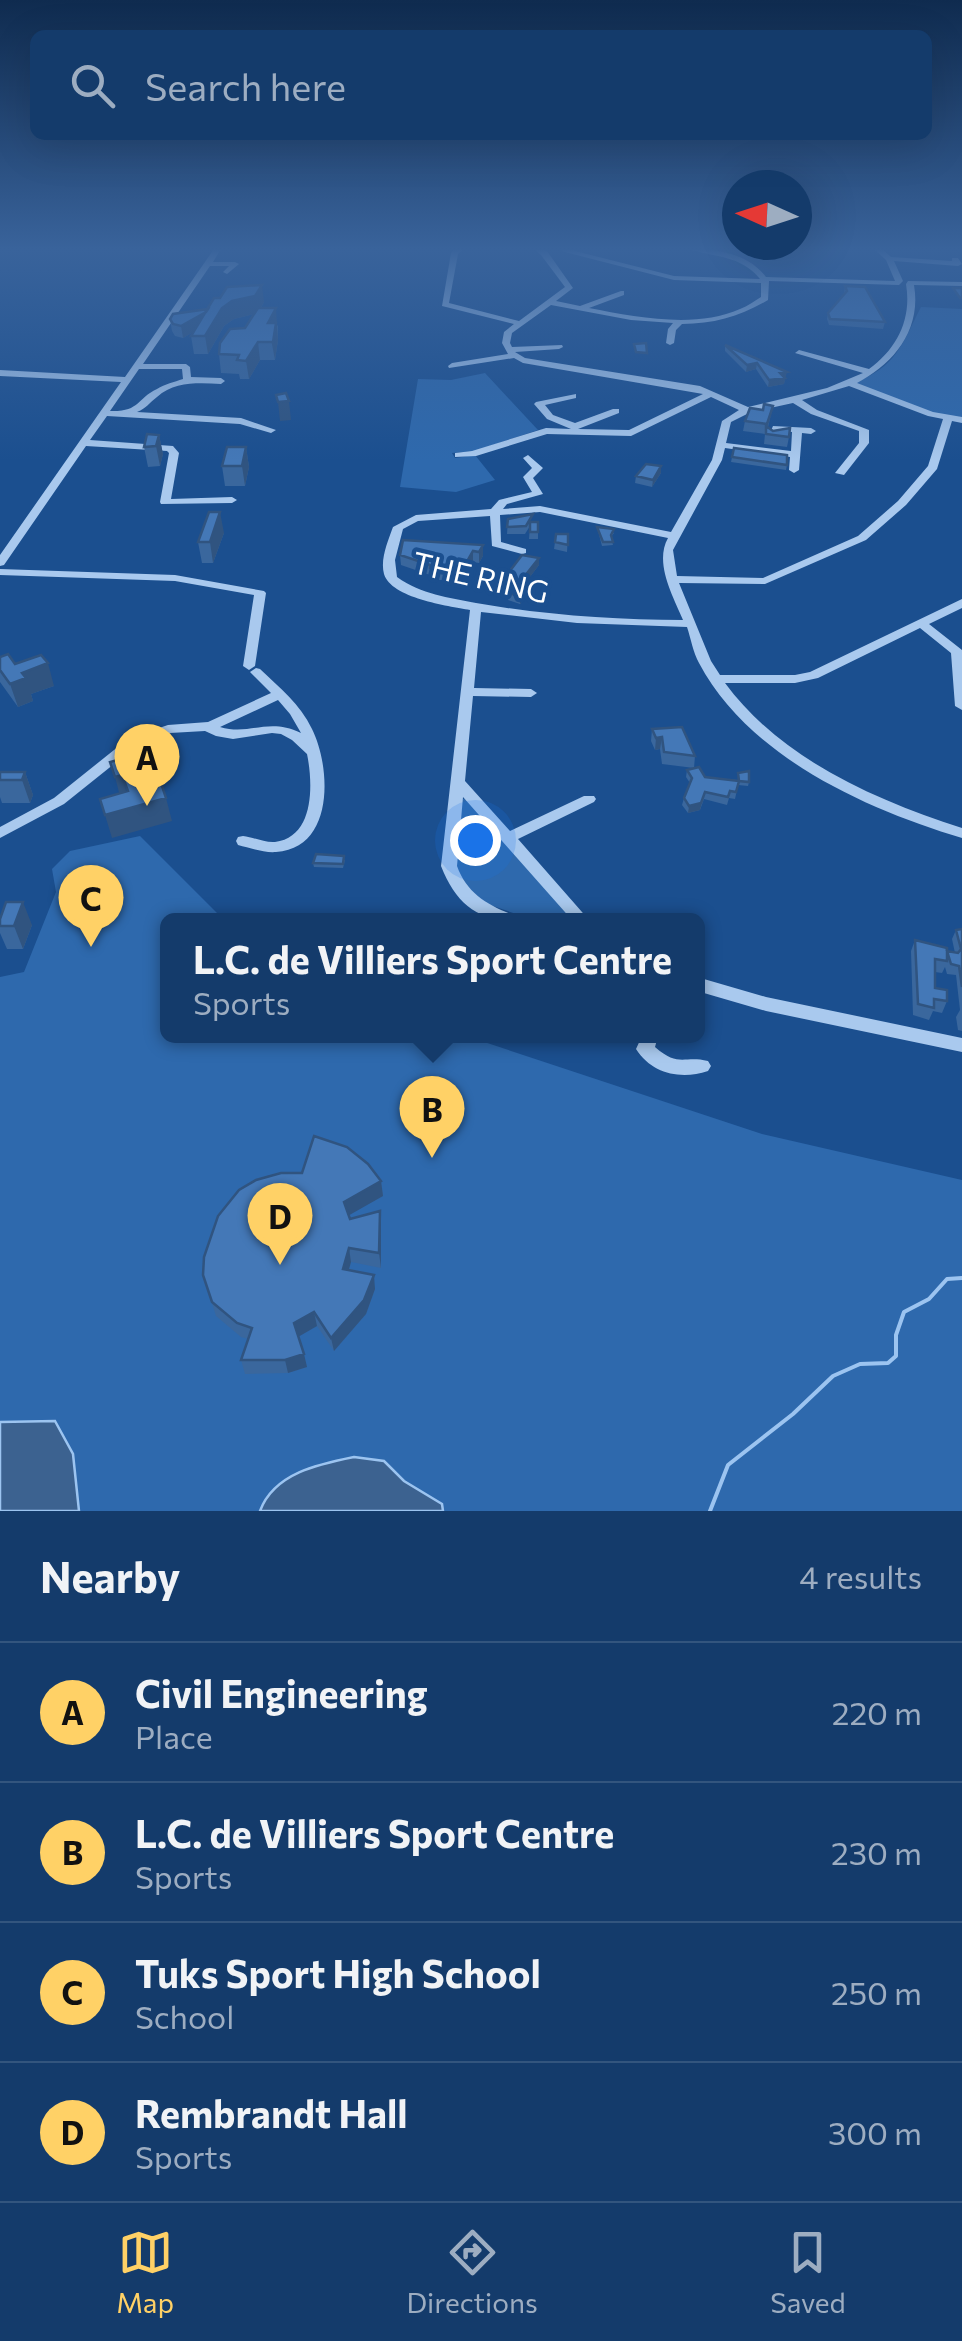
<!DOCTYPE html>
<html lang="en">
<head>
<meta charset="utf-8">
<style>
  body { margin:0; font-family:Commissioner,sans-serif; background:#1d4271; color:#f1f3f6 }
  .compass { position:absolute; left:722px; top:170px; width:90px; height:90px; border-radius:50%; background:#143b6b; box-shadow:0 10px 40px #0002; rotate:273deg }
  .you { position:absolute; left:475px; top:840px; width:35px; height:35px; margin:-25px; border:8px solid #fff; border-radius:50%; background:#1a73e8; box-shadow:0 0 0 15px #1a73e833 }
  .badge { display:grid; place-items:center; width:65px; height:65px; border-radius:50%; background:#ffd166; color:#111; font-size:32px; font-weight:700 }
  .pin { position:absolute; translate:-50% -82px; filter:drop-shadow(0 2px 5px #0008) }
  .pin::after { content:''; position:absolute; top:52px; width:35px; height:30px; background:inherit; clip-path:polygon(0 0,100% 0,50% 100%) }
  .popup { position:absolute; left:160px; top:913px; width:545px; height:130px; box-sizing:border-box; display:grid; place-content:center; border-radius:15px; background:#143b6b; filter:drop-shadow(0 2px 8px #0005); font-size:32px; white-space:nowrap; color:#9dadc1 }
  .popup b { font-size:38px; color:#f1f3f6 }
  .popup::after { content:''; position:absolute; left:50%; top:100%; margin-left:-20px; border:20px solid transparent; border-top-color:#143b6b }
  .list { margin:0; padding:0; list-style:none }
  h2 { display:flex; justify-content:space-between; align-items:center; height:130px; margin:0; padding:0 40px; font-size:42px }
  h2 small { font-size:32px; font-weight:400; color:#9dadc1 }
  .list li { display:grid; grid-template-columns:65px 1fr auto; gap:30px; align-items:center; box-sizing:border-box; height:140px; padding:0 40px; border-top:2px solid #33557e }
  .list b { display:block; font-size:38px; white-space:nowrap }
  .list p { margin:0; font-size:32px; white-space:nowrap; color:#9dadc1 }
  .list em { font-size:32px; font-style:normal; color:#9dadc1 }
  .icon { flex:none; width:55px; height:55px; fill:none; stroke:currentColor; stroke-width:2; stroke-linecap:round; stroke-linejoin:round }
  .map { position:relative; flex:none; width:962px; height:1511px; overflow:hidden }
  .search { position:absolute; background:#143b6b; box-shadow:0 10px 40px #0002; left:30px; right:30px; top:30px; height:110px; display:flex; align-items:center; gap:25px; box-sizing:border-box; padding:0 35px; border-radius:15px; color:#9dadc1; font-size:38px }
  .sheet { height:690px; background:#143b6b }
  nav { display:flex; justify-content:space-around; align-items:center; box-sizing:border-box; height:140px; border-top:2px solid #33557e; background:#143b6b; font-size:28px; color:#9dadc1 }
  nav a { display:grid; justify-items:center; gap:5px }
  nav .on { color:#ffd166 }
  .map>svg:first-child { display:block }
</style>
</head>
<body>
<div class="map">
<svg width="962" height="1511" viewBox="0 0 962 1511">
  <rect width="100%" height="100%" fill="#1b4f8f"/>
  <!-- green -->
  <path fill="#2e69ad" d="M921,307L962,309V418L939,415L854,383C897,366 901,346 921,307Z
    M485,373L538,430L475,451L452,453L455,458L475,455L495,480L456,492L400,487L418,379L451,380Z
    M461,798L467,800L573,920H534L481,902L455,872Z
    M140,836L224,920H167V1036H466L762,1134L962,1180V1511H0V977L24,972L56,892L52,869L70,851Z"/>
  <!-- water -->
  <path fill="#3c6290" stroke="#9cc4f0" stroke-width="2.5" d="M55,1421L73,1454L79,1511H0V1422Z
    M354,1457L384,1461L404,1481L442,1504L443,1511H260C274,1473 319,1464 354,1457Z"/>
  <g fill="none" stroke-linecap="round" stroke-linejoin="round">
    <!-- stream -->
    <path stroke="#9cc4f0" stroke-width="4" d="M710,1511L728,1465L793,1414L833,1376L860,1364L888,1363L896,1356V1335L904,1312L929,1299L947,1279L962,1278"/>
    <!-- minor -->
    <path fill="#a9c9ee" fill-rule="evenodd" d="M214,249H221L213,262H235L239,264L227,274L223,272L229,266H210L143,364H186L190,367L191,377L221,378L225,381L221,384C199,383 175,381 157,397C149,403 147,408 137,412L241,418L276,430L271,433L240,424L107,416L90,440L173,446L179,453L171,499L232,497L237,500L232,503L161,504L160,502L169,453L167,451L86,446L4,565L0,566V555L121,382L0,376V370L125,377ZM139,369H182L183,379C174,382 165,384 157,389C136,399 140,412 110,411Z
      M455,249H463L458,254L449,303L519,321L565,287L541,255L534,249L547,251L573,288L556,301L580,306L621,291H624V295L589,308C636,317 695,329 740,309C748,306 754,301 761,297V283L674,280L561,251L567,249L674,276L760,279C741,255 713,257 688,249C716,249 748,253 766,277L895,281L886,260L874,249H882L891,257L952,261V258H958L962,264L958,266L894,261L903,281L899,285L769,281L768,300C741,316 714,324 682,324L676,330L674,343L670,345L666,343L668,329L673,323L631,320L551,305L512,333L510,343L512,347L562,345L563,347L559,349L515,352L525,358L700,386L748,407L827,388L863,373L795,353L799,350L869,369C897,349 912,319 906,284L908,281L962,282V286L914,285C922,331 892,365 857,383L933,412L962,417V423L952,421L937,469L906,505L866,540L765,584L679,583L711,661L720,675H795L810,672L962,599V608L929,624L962,650V710L955,706L951,653L920,628L818,678L795,683H725C781,759 875,800 962,828V838C865,809 748,756 699,663C693,652 691,639 687,627L577,623L481,612L474,688L531,689L537,693L531,697L473,696L465,781L510,831L584,796H594L596,799L594,802L518,839L589,920H572L463,797L457,866C467,894 489,906 516,916L518,920C478,922 456,904 441,866L470,610C448,606 391,598 384,574C380,559 388,541 393,527L416,515L491,509L499,500L532,492L523,477L532,468L523,458L528,455L543,468L533,478L543,494L507,504L503,509L540,506L671,532L712,460L722,421L739,410L711,397L631,436L547,434L476,456L455,457V453L472,451L546,428L571,429L547,419L534,404L536,402L576,394V398L545,405L553,415L575,423L613,409H619V413L578,429L629,430L703,394L523,363L514,358L449,368L448,366L452,363L508,354L502,343L504,332L514,324L442,306L451,253ZM849,386L928,416L943,419L928,466L898,501L858,536L763,578L677,576L673,550L722,460L725,448L790,457L789,470L794,473L799,470L802,433L811,434L816,431L811,428L773,426L769,435L771,437H777L780,431L792,432L791,451L726,443L731,422L751,412L793,403L811,414L859,431V443L835,473L844,475L869,443V430L817,410L802,400ZM540,512L668,538C654,563 673,596 683,620C614,620 544,615 476,603C448,597 422,595 397,577L395,560L403,529L418,521L490,516L492,546L522,554L526,553V549L501,542L500,515Z
      M0,569L175,575L264,591L266,593L255,666L249,670L243,666L254,595L175,581L0,575Z
      M256,668L260,669C280,688 300,704 312,729C331,767 335,848 276,852C264,853 250,848 238,845L236,841L238,837L243,836C253,837 265,843 275,842C315,837 313,783 307,754L292,740L281,734L272,733L233,739L216,736L205,731L170,733L139,744L64,804L0,838V827L54,798L129,738L168,725L208,722L271,693L250,672ZM278,700L290,714L301,733C268,717 250,736 220,727Z
      M697,977L766,997L962,1038V1052L766,1011L697,991Z
      M642,1036H658L655,1047C679,1068 684,1055 708,1061L711,1066L708,1071C681,1080 652,1074 636,1049Z"/>
  </g>
  <!-- wall -->
  <path fill="#3a679d" d="M845,286L885,322L883,329L829,325L827,319L828,313L844,293Z
    M264,302L261,308L278,326V340L275,360H260L249,379H240L239,374L221,373L219,354L245,328L254,314L234,319L224,326L208,354H194L191,336L193,332L183,338L175,336L172,331L170,319Z
    M725,345L786,379H785L784,384L768,387L756,369L746,372L725,351Z
    M773,406L768,427L773,431L789,437L787,447L764,444L765,434L743,431L745,421Z
    M159,435L163,454L160,466L148,467L144,447Z
    M246,447L249,467L245,486H225L222,466Z
    M734,448L787,465L786,470L731,462Z
    M661,473L652,487L635,483L636,476Z
    M508,519L538,522V539H529L530,526L525,534H507Z
    M597,527L614,533L611,537L613,545L602,546Z
    M224,533L213,563H202L198,542Z
    M568,534L567,552L554,549L555,542Z
    M483,545V556L479,563L473,562L461,582L431,579L430,575L401,565L400,555Z
    M539,558V565L529,578L531,586L529,589V594L520,604L508,600L510,584L506,583V576Z
    M0,657L54,686L31,694L33,701L18,707L0,682Z
    M652,729L695,756L694,768L662,764L660,749L655,750L651,741Z
    M687,770L705,777L738,780V773L749,782L748,786L738,785L735,799L729,798L727,805L704,799L700,810L688,813L682,805L684,798L690,783L686,777Z
    M0,772H25L33,795L30,803H2L0,797Z
    M345,860L343,868L314,867L313,863Z
    M0,919L32,925L23,949H7L0,933Z
    M962,929V1031L958,1030L956,1017L960,1010L956,975L947,974L945,967L942,973L935,972V988L947,1001L942,1013L933,1011L929,1020L913,1015L911,951L915,940L955,953L952,939L956,930Z
    M381,1181L383,1196L348,1215L350,1219L380,1211L381,1226V1268L351,1262L349,1270L375,1289L366,1314L334,1351L317,1326L299,1336L307,1367L288,1373L245,1374L241,1360L248,1339L241,1337L216,1316L203,1275Z"/>
  <!-- shaded-wall -->
  <path fill="#305480" d="M262,285L264,302L258,313L234,319L224,326L208,354L205,336L222,308Z
    M212,308L214,320L183,338L181,326Z
    M276,308L278,340L275,360L268,323Z
    M258,342L260,360L249,379L246,361Z
    M757,363L756,369L746,372L747,365Z
    M787,372L784,384L768,387L769,380L780,373Z
    M289,401L291,420L280,421L278,402Z
    M159,435L163,454L160,466L156,446Z
    M246,447L249,467L245,486L242,466Z
    M661,466V473L652,487L653,480Z
    M220,512L224,533L213,563L210,542Z
    M483,545V556L479,563V552Z
    M473,551V562L461,582V572Z
    M539,558V565L524,585V577Z
    M531,579L529,594L520,604V596Z
    M48,663L54,686L31,694L33,701L18,707L10,684L22,673Z
    M662,737L660,749L655,750L656,738Z
    M154,765L160,788L157,790L151,767Z
    M25,772L33,795L30,803L22,780Z
    M122,775L128,798L121,800L115,777Z
    M705,792L700,810L688,813L689,806Z
    M166,798L172,821L112,838L105,815Z
    M23,902L32,925L23,949L14,926Z
    M381,1181L383,1196L346,1217L344,1202Z
    M380,1211L381,1226V1268L379,1253Z
    M349,1248L351,1262L345,1283L343,1269Z
    M374,1275L375,1289L366,1314L334,1351L331,1338Z
    M314,1312L317,1326L298,1337L294,1323Z
    M304,1354L307,1367L288,1373L285,1360Z"/>
  <!-- building -->
  <path fill="#4478b7" stroke="#305480" stroke-width="2.5" d="M262,285L255,296L232,301L222,308L205,336H191L214,298H220L227,287Z
    M845,286L865,287L885,322L830,319L828,313L847,291Z
    M953,288H962V298H960Z
    M258,308H276L268,323H276L273,342H258L246,361L237,360L239,355L219,354L220,343L230,329L245,328Z
    M208,309L206,312L181,326L173,324L170,319L173,314Z
    M646,343L647,353L636,352L634,344Z
    M725,345L787,372L780,373L785,378L769,380L757,363L747,365Z
    M286,393L289,401L278,402L276,395Z
    M764,404L773,406L767,424L745,421L750,408L763,410Z
    M766,426L773,431L790,428L789,437L766,434Z
    M147,434L159,435L156,446L144,447Z
    M227,447H246L242,466H222Z
    M734,448L787,455V465L732,457Z
    M646,464L661,466L653,480L636,476Z
    M209,512H220L210,542H198Z
    M533,514L526,526L507,527L508,519Z
    M530,522H538V532H530Z
    M597,527L614,529L611,535L613,542H603Z
    M556,534H568V545L555,542Z
    M403,540L483,545L479,552L473,551L461,572L430,568V565L400,555Z
    M522,555L539,558L524,577L531,579L526,586L529,587L520,596L508,593L511,578L506,576Z
    M8,654L15,664L41,655L48,663L22,673L26,678L10,684L0,670V657Z
    M682,727L695,756L664,752L662,737L656,738L652,729Z
    M149,751L154,765L151,767L157,784L161,783L166,798L105,815L100,799L128,791L122,775L115,777L110,762Z
    M699,767L705,777L739,781L736,792L730,791L728,797L705,792L701,803L689,806L684,798L692,778L687,770Z
    M749,771V782L739,781L738,773Z
    M0,772H25L22,780H0Z
    M316,854L344,856L343,864L313,863Z
    M6,902H23L14,926H0V919Z
    M962,929V987L959,966L951,964L947,951L958,953L961,949L956,930Z
    M915,940L947,948V961L935,959V988L947,990V1001L934,999V1008L918,1004Z
    M314,1136L347,1147L368,1164L381,1181L344,1202L350,1219L380,1211L379,1253L349,1248L343,1269L374,1275L364,1300L331,1338L314,1312L294,1323L304,1354L285,1360H241L252,1328L237,1323L212,1302L203,1275L204,1257L218,1216L239,1190L256,1180L281,1173H302Z"/>
  <!-- sky -->
  <linearGradient id="sky" x2="0" y2="1"><stop stop-color="#0f2b4f"/><stop offset="0.54" stop-color="#39639b"/><stop offset="1" stop-color="#39639b" stop-opacity="0"/></linearGradient>
  <rect width="962" height="461" fill="url(#sky)"/>
  <g text-anchor="middle" dominant-baseline="central" stroke-width="9" stroke-linejoin="round" paint-order="stroke">
    <!-- street labels -->
    <g font-size="30" fill="#fff" stroke="#1b4f8f">
      <text transform="translate(481 576) rotate(13)">THE RING</text>
    </g>
  </g>
</svg>
<svg class="compass" viewBox="-18 -18 36 36"><path d="M0-13l5 13h-10z" fill="#e53935"/><path d="M0 13l5-13h-10z" fill="#9dadc1"/></svg>
<div class="you"></div>
<div class="pin badge" style="left:147px;top:806px">A</div>
<div class="pin badge" style="left:432px;top:1158px">B</div>
<div class="popup"><b>L.C. de Villiers Sport Centre</b>Sports</div>
<div class="pin badge" style="left:91px;top:947px">C</div>
<div class="pin badge" style="left:280px;top:1265px">D</div>
<div class="search"><svg class="icon" aria-label="search" viewBox="0 0 24 24"><circle cx="10" cy="10" r="6"/><path d="M15 15l6 6"/></svg>Search here</div>
</div>
<section class="sheet">
<h2>Nearby<small>4 results</small></h2>
<ul class="list">
<li><span class="badge">A</span><div><b>Civil Engineering</b><p>Place</p></div><em>220 m</em></li>
<li><span class="badge">B</span><div><b>L.C. de Villiers Sport Centre</b><p>Sports</p></div><em>230 m</em></li>
<li><span class="badge">C</span><div><b>Tuks Sport High School</b><p>School</p></div><em>250 m</em></li>
<li><span class="badge">D</span><div><b>Rembrandt Hall</b><p>Sports</p></div><em>300 m</em></li>
</ul>
</section>
<nav>
<a class="on"><svg class="icon" aria-label="map" viewBox="0 0 24 24"><path d="M3 6l6-2 6 2 6-2v14l-6 2-6-2-6 2zM9 4v14M15 6v14"/></svg>Map</a>
<a><svg class="icon" aria-label="directions" viewBox="0 0 24 24"><path d="M12 3l9 9-9 9-9-9zM9 14v-3h6M13 9l2 2-2 2"/></svg>Directions</a>
<a><svg class="icon" aria-label="saved" viewBox="0 0 24 24"><path d="M7 4h10v16l-5-4-5 4z"/></svg>Saved</a>
</nav>
</body>
</html>
